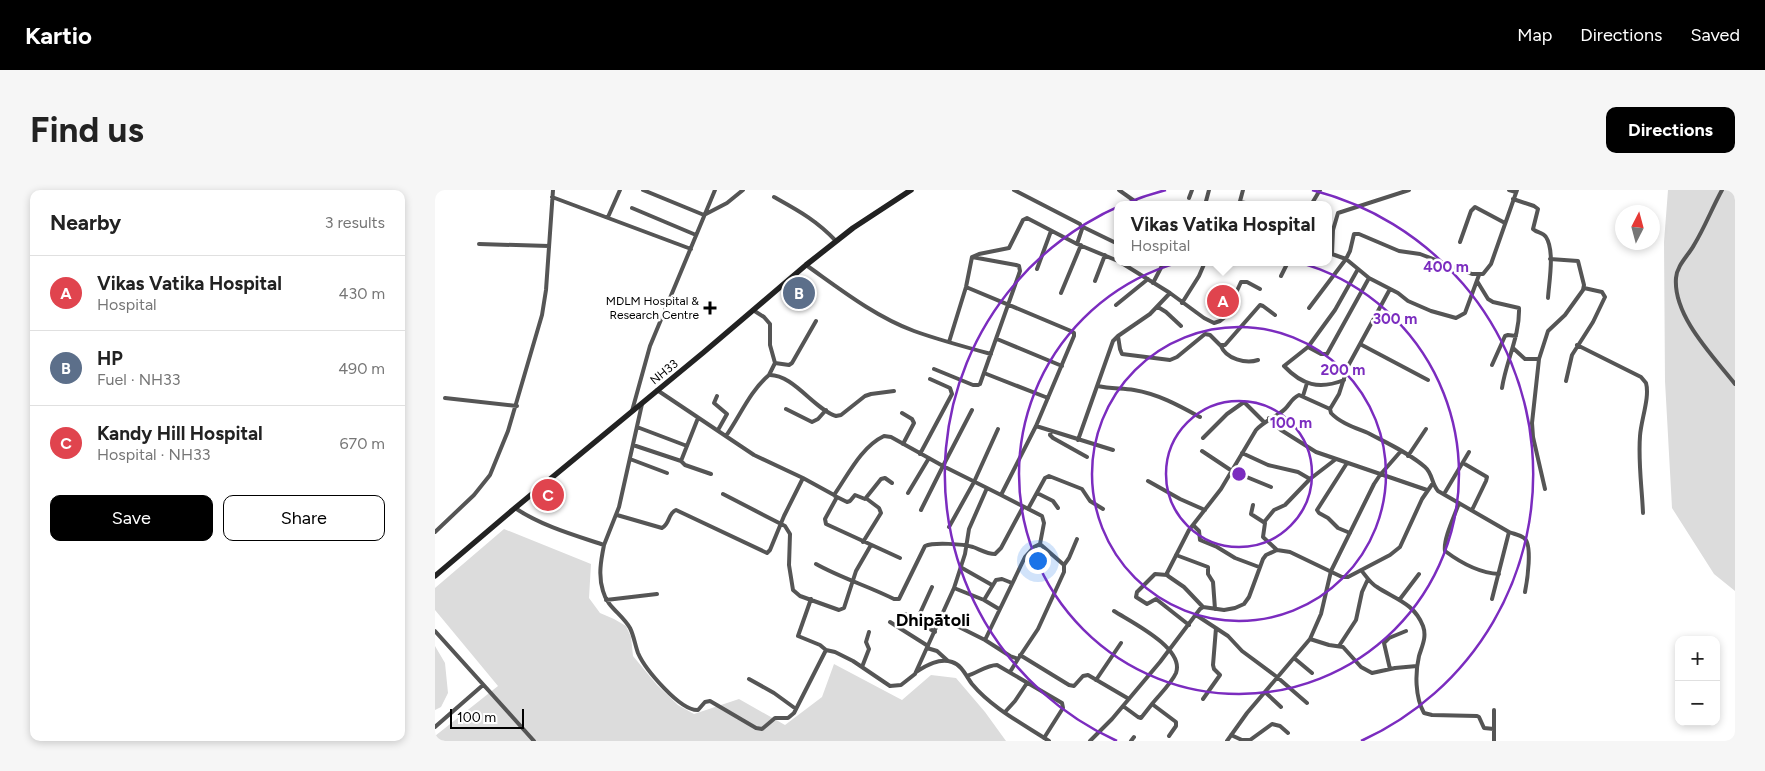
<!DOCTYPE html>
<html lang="en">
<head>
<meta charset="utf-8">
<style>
  body { margin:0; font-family:Figtree,sans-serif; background:#f6f6f6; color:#222 }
  .controls { position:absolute; right:15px; bottom:15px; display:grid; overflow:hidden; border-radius:10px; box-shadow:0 2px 8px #0003 }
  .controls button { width:45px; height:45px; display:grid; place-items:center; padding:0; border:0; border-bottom:1px solid #e0e0e0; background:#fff; color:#222; font:25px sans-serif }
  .compass { position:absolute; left:1180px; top:15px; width:45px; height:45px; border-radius:50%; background:#fff; box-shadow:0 2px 8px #0003; rotate:6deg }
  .scale { position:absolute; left:15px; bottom:12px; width:74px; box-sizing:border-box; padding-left:5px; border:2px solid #000; border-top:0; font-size:14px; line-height:18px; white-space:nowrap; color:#000; -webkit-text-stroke:4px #fff; paint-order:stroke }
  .you { position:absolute; left:602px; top:370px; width:18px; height:18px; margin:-12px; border:4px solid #fff; border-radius:50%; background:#1a73e8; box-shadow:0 0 0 8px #1a73e833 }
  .badge { display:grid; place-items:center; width:32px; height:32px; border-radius:50%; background:#000; color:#fff; font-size:16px; font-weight:700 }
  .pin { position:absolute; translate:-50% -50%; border:2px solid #fff; box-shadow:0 1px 5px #0006 }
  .popup { position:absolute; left:679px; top:11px; width:218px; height:65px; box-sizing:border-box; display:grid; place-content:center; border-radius:10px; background:#fff; filter:drop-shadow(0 1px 4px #0005); font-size:16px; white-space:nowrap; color:#767676 }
  .popup b { font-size:19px; color:#222 }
  .popup::after { content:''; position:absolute; left:50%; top:100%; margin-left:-10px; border:10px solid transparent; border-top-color:#fff }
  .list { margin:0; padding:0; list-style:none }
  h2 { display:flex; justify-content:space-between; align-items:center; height:65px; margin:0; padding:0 20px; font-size:21px }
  h2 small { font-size:16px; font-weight:400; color:#767676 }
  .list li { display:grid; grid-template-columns:32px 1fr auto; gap:15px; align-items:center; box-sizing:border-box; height:75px; padding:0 20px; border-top:1px solid #e0e0e0 }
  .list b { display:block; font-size:19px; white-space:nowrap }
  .list p { margin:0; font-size:16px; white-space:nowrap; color:#767676 }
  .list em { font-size:16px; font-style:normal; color:#767676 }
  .actions { display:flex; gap:10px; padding:15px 20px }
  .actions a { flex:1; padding:11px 0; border:1px solid #000; border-radius:10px; text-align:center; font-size:18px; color:#000 }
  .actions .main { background:#000; color:#fff }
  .map { position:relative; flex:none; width:1300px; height:551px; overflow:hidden; border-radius:10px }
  header { display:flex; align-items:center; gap:30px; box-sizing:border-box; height:70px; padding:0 25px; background:#000; color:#fff }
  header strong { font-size:24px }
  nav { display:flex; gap:28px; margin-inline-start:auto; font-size:18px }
  .intro { display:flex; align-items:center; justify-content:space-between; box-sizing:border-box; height:120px; padding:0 30px }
  h1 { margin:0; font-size:35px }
  .button { padding:12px 22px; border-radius:10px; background:#000; color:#fff; font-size:18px; font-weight:700 }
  main { display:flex; gap:30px; padding:0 30px }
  aside { flex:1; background:#fff; border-radius:10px; box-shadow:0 2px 8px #0003 }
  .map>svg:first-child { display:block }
</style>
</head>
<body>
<header>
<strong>Kartio</strong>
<nav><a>Map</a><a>Directions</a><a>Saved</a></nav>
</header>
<div class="intro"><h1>Find us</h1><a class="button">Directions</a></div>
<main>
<aside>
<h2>Nearby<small>3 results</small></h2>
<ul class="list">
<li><span class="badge" style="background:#e0444e">A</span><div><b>Vikas Vatika Hospital</b><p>Hospital</p></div><em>430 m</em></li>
<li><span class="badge" style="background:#5c6f8a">B</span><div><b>HP</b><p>Fuel · NH33</p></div><em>490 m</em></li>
<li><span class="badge" style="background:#e0444e">C</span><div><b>Kandy Hill Hospital</b><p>Hospital · NH33</p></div><em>670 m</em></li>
</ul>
<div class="actions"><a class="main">Save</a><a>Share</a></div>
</aside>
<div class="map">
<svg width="1300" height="551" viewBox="0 0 1300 551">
  <rect width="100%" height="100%" fill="#fff"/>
  <!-- green -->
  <path fill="#dcdcdc" d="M1233,0H1300V401L1279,384L1237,318L1230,191L1229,52Z
    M69,339L156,374L154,408L165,423L179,429L191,436L196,447L198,466L222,495L243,515L259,524L304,509L350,535L387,507L399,474L467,510L496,485L521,488L550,522L571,551H0V546L63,496L0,420V398Z
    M0,456L10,473L13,503L6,517L0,520Z"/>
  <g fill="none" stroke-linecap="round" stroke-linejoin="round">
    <!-- street -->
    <path stroke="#555" stroke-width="4" d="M208,0L269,25L292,13L308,0
      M579,0L645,34L647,39L642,54L683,71
      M684,0L705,15
      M974,0L903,23L898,40L897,64L911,69L934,88L963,103L973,111L996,121L1021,128L1030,123L1044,85
      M1074,0L1081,2
      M1287,0C1277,18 1270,37 1259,55C1253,66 1242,75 1241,88C1238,126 1278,166 1300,194
      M117,7L256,59
      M339,7C364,21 381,30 401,51
      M754,8L757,0
      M1078,9L1099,16L1103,19L1098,39C1102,43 1108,42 1111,47C1120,61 1114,92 1113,108
      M805,12L821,15
      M770,15L774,0
      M804,15L808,0
      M876,15L885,0
      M197,18L261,45
      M173,27L185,0
      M646,36L683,54
      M1025,52L1036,21L1040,17L1070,33
      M44,54L114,56
      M685,72L735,103L769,128L779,133L785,131L790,127L806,92H812L825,99
      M371,75C405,99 439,126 479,141C504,150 530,157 556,164
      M602,79L616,41
      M846,86L853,72
      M660,91L670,65
      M1042,91L1053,109L1058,112L1084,118C1085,146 1071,171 1067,198
      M718,93L729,72
      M955,99L913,176L904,204L895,219L896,223C905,233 921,238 933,243C952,253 974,263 990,277C998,284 996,293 1003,301L1074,342L1057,409
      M626,103L646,55
      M747,113L764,86L770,72
      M681,115L713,89
      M723,117L731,122L746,136
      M874,118L911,69L915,61L919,44H924L964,61L985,64L1037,84H1048L1056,74L1082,0
      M318,120L329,127L335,134V155L340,173
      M683,146L685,159L687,164L735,170L742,167L770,144L775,145L785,155H790L825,115L828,116L840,125
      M562,149L627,176
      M514,152L531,97L537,67L544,64L574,58L588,30L592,28L642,54
      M925,154L993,190
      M1142,155L1206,187L1211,193C1215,207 1206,230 1205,246C1203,272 1207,298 1208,323
      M786,156C791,169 811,174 823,170
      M873,157L900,120L923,79
      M1078,158L1090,169H1104
      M1057,175L1070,146L1073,145L1081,146
      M499,179L538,195H543L545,194L585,81L584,76L581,75L537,67
      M549,183L613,208
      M334,185L340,173L354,175L357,173L381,131
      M909,190C884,200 867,195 849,176L873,157L886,164H892L934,88
      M1131,191L1137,165L1158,132L1170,107L1167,102L1149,98
      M663,196C675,199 687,198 699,200C723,204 743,215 765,227
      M222,200L319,265L368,288L399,305C413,285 426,257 449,246L456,247L508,276L537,220
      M282,206L279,213L292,224L283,240
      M868,206L872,193
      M10,208L82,216
      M351,219L377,232L383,229L391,220
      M197,221L215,156L280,0
      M467,223L477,229L479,233L468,254
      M263,228L246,271L250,275L276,284
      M834,228L846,240L881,262L992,300
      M601,236L678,260
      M202,237L252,256
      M616,241L615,245L618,248L652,267
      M291,246C305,226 315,201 334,185C358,184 379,219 401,226L406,225L430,206L436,204L459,201
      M768,248L792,224L809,212L829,232
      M643,250L678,151L683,146L715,124L735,103
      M198,255L246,271
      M767,261L797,281L836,297
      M807,263L833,275L863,282L875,289
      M485,264L517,204L515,198L495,189
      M973,266L991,239
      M195,269L232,283
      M912,273L882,320L884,323L893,328L903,338L915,343
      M1028,273L1052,287L1051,291L1037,320
      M713,291L745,309L770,320
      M1110,299L1098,247L1097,233L1104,169L1113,141L1130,125L1148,100L1149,95L1143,71L1115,69
      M473,303L494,268
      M602,303L618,311L623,318
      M288,304L350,336L355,344L354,375L358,400L365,406L404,420L409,418L421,381L436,355
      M1009,304L1034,262
      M400,306L412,312L415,311L420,305L430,309L446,289L450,288L457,293
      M402,307L390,329L391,334L465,368
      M1024,313C1020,325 1008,349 1010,361C1026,373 1044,383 1064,384
      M818,315L816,324L830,333L828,347L842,360
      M80,318C107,336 139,345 169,355L184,317L207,214
      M593,319L610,288L614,286L647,299L655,311L668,319
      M486,320L508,276L566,305L601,236L639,146V143L636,141L531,97
      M182,325L227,338C235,334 233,323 241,320L332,363L335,360L349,326L368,288
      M830,331L839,320L850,315L875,289L901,269
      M758,335L764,341L765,350L782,357L800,368L824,377
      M514,337L539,292L563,239
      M0,342L39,305L55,285L73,241L107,125L111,100L118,0
      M1074,342C1079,344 1085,345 1089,348C1098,354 1092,392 1090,402
      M428,352L446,323L444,318L432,309
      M169,355C166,370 163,386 168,401C172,417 187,424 195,438C199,446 200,455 203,463C210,479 245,521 263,520L270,512L275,511L321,538L327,539L340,528H353L359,523L391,460L400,462L418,471L455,496L466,495L480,484L519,398L530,364L534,339L552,298
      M741,365L773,377V384L778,392L780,419
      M381,374C406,388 433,396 459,409H464L490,356C499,352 528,354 538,357C546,360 552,364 560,364L566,358L588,317
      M629,375L634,368L642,349
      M527,378L557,395
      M926,380C931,386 935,393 942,397C960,409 979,413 988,436C992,447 987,456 984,466C980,483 980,507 989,523L997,525L1042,526L1044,527L1049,538L1059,539
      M732,385L720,384L702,402L701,407L712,414L721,409L754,435
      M519,398L549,410L564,419
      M376,409L363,446L385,455L391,460
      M965,409L984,384
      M171,410L222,404
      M549,410L561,390L567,389L577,393
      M768,417L749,397L733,386L732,383L754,340L786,299L821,240C830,230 842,227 850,219C855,214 857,208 864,205L895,219
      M679,421C696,432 750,458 741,483C736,494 724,505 717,514
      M470,424L500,442
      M761,425L793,446L807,461L842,487L872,513
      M506,428L550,450L575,466L583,469L603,439L629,382V375L605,354L609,333L607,326L566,305
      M455,432L493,456
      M481,432L497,397
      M0,441L99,551
      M875,449L894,455L908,457L926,477L937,483L960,478L982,476
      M550,450L590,367L599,357L605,354
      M904,456L921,430L927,402L933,389
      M492,458L502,461L513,471
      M585,465L634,495L639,496L648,486L653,485L694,509
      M859,468L877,483
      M427,477L434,459L431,452L434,442
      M955,479L949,453L954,448L971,441
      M481,482C492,475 504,468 517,472C527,475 531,486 537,494C557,518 588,534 614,551
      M575,482L583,469
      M532,486C542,483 552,475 562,475L627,513L628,518L609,548
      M314,489L339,503L361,519
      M661,490L686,453
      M830,502L846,517
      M768,509L785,485L779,479L778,475L781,438
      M688,516L703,527L706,528L717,514L741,532V536L734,546
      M570,522L580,511L592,493
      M0,537L48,495
      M796,545L807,550H815L837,534L845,536L853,543
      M655,551L677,529L725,472L765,419L768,417L789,420L800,418L809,414L814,407L828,369L831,365L842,360L855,362L907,387H913L955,365L965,357L987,309L998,293
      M696,551L699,547
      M792,551L812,523L875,449L886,424L896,381L939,294L945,285L966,261
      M1059,551V520"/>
    <!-- secondary -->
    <path stroke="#222" stroke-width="5.5" d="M0,386L80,318L269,162L371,75L418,38L476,0"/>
  </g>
  <!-- distance rings -->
  <g fill="none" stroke="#7b2cbf" stroke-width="2.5">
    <circle cx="804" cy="284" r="73"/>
    <circle cx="804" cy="284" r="147"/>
    <circle cx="804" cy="284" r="220"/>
    <path d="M682 551A293 293 0 0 1 731 0M877 0A293 293 0 0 1 926 551"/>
  </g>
  <!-- markers -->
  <path fill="#000" stroke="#fff" stroke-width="2" d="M272.5 110.5h5v5h5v5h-5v5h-5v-5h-5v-5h5z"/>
  <g text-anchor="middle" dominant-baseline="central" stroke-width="5" stroke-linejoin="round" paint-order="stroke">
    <!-- poi labels -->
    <g font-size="12" fill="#000" stroke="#fff" text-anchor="end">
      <text x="264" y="111">MDLM Hospital &amp;<tspan x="264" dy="14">Research Centre</tspan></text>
    </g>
    <!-- street labels -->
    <g font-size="12" fill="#000" stroke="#fff">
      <text transform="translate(229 182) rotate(-39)">NH33</text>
    </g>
    <!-- district labels -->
    <g font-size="18" font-weight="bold" fill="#000" stroke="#fff">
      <text x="498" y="430">Dhipātoli</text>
    </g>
  </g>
  <circle cx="804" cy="284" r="8" fill="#7b2cbf" stroke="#fff" stroke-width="2.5"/>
  <g font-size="15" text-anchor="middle" font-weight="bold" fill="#7b2cbf" stroke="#fff" stroke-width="5" stroke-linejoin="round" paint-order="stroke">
    <text x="1011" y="82">400 m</text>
    <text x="960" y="134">300 m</text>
    <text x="908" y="185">200 m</text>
    <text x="856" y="238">100 m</text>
  </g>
</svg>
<div class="controls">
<button>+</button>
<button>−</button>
</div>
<svg class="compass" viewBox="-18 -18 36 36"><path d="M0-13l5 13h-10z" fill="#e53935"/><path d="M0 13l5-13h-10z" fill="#767676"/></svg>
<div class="scale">100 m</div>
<div class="you"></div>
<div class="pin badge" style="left:788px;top:111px;background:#e0444e">A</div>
<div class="popup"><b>Vikas Vatika Hospital</b>Hospital</div>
<div class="pin badge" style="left:364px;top:103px;background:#5c6f8a">B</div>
<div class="pin badge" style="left:113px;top:305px;background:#e0444e">C</div>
</div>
</main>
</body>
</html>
